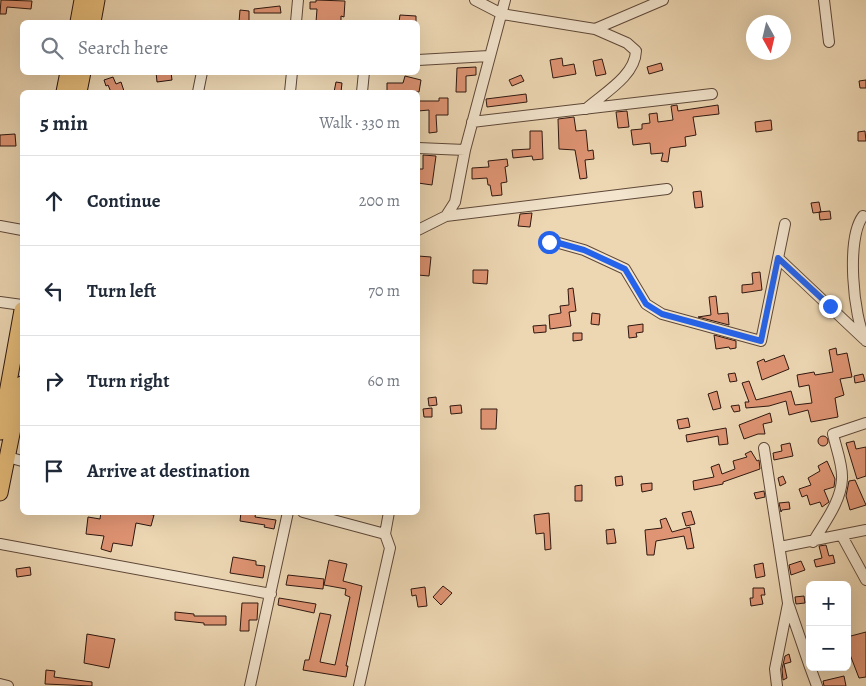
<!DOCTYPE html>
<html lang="en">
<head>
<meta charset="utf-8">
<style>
  body { margin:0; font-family:Alegreya,serif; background:#f2f2f3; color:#1f2937 }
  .controls { position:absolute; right:15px; bottom:15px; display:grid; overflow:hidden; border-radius:8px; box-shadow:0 5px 20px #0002 }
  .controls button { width:45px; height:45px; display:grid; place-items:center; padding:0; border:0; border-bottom:1px solid #e0e1e3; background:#fff; color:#1f2937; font:25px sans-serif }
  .compass { position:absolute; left:746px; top:15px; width:45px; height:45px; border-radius:50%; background:#fff; box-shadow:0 5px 20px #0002; rotate:172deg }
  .stop { position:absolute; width:15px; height:15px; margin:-11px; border:4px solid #2563eb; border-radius:50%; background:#fff }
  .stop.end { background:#2563eb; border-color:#fff; box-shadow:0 1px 5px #0008 }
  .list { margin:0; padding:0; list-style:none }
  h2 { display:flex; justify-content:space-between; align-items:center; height:65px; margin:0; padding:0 20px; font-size:21px }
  h2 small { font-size:16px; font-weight:400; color:#747a83 }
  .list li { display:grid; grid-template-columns:32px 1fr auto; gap:15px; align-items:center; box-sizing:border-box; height:90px; padding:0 20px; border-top:1px solid #e0e1e3 }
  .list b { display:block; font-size:19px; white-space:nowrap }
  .list em { font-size:16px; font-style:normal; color:#747a83 }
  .icon { flex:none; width:28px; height:28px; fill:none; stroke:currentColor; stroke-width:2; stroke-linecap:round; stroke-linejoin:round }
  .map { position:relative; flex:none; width:866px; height:686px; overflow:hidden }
  .search { position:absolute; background:#fff; box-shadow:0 5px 20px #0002; left:20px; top:20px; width:400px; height:55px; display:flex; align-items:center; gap:12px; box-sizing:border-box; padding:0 18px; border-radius:8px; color:#747a83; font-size:19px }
  .panel { position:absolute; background:#fff; box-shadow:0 5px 20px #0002; left:20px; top:90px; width:400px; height:425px; border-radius:8px }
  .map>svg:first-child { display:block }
</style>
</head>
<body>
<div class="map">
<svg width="866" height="686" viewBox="0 0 866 686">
  <rect width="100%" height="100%" fill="#edd7b3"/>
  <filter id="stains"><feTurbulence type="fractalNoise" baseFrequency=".004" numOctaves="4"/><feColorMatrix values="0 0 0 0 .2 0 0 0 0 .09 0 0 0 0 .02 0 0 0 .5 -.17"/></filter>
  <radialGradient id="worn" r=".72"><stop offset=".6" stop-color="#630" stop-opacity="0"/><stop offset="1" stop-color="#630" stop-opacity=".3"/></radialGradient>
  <!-- building -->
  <path fill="#df9473" stroke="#2e170f" d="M1,0L32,1L31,9L7,7L6,14H0Z
    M316,0L345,1L344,17L341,16V22H316L317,9H310V2H316Z
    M280,6L281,13H254V9Z
    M240,10L249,11V22H239Z
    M400,15L416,16V22H399Z
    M562,58L563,66L574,64L576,74L553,78L550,60Z
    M602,59L606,74L596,76L593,61Z
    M661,63L663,70L649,74L647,67Z
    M476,67V75L466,76V92H456L457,68Z
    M156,72H171L172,80L157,82Z
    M521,75L524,81L512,86L509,80Z
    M405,76L421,80L419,92H387V83H403Z
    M113,77L116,84L121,82L124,91L111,92L108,85L106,86L104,80Z
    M866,80V88H860L859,81Z
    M336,82L342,83L341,92H334Z
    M526,94L527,102L487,107L486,99Z
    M439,98H448V115H436L437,132L429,133V110L418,111V101H439Z
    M677,105L678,111L718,105L719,114L693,117L696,135L685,137L686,146L670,148L668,162L661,161L663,153L651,154L650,143L633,145L631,130L642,129V124L650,123L649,114L657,113L658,122L673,120L671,106Z
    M627,111L629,127L618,128L616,112Z
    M574,117L576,131L586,130L588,151L593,150L594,159L585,160L587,178L580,179L575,150L559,149L558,119Z
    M771,120L772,130L756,132L755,122Z
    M530,131H542L543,159L533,160L532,156L513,158L512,150L530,149Z
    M865,131L866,141H858V132Z
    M15,134L16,146H0V135Z
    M423,155L436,156L432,185L418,183V169H423Z
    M507,159L508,166L505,167L507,182L501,183L502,195L492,196L490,185H488L487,178L472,179V168L489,167L488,161Z
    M701,191L703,207L695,208L693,192Z
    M819,202L821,212L813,213L811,203Z
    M830,211L831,219L820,220L819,212Z
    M532,213L530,227L518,226L520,214Z
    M418,256L431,257L429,276L418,275Z
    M473,270H488L487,284L473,283Z
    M760,272L762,290L742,293V285L753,284L752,273Z
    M573,288L576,311L569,312L571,326L550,329L549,315L561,313L560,306L569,305L568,289Z
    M716,296L718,314L728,313L729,325L698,317L711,315L709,297Z
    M592,313L600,314L599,325L591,324Z
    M643,324V332L636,333L637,337L629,338L628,326Z
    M546,325V332L534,333L533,326Z
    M573,333H582V340L573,341Z
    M714,335L736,341V348L730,349L729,347L716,349Z
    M836,348L837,355L847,353L852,377L840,379L844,395L835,398L838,417L811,422L808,410L789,415L786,401L769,406L746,408L745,402H749L742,383L749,381L756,400L791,391L795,405L812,403L809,385L799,387L797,375L814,372L815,375L833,372L829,350Z
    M784,355L789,369L762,380L757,362L764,359L765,362Z
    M735,373L737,381L730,382L728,374Z
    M863,374L865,381L855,383L854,376Z
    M717,391L721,408L713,410L708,394Z
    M436,397L437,405L429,406L428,398Z
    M461,405L462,413L451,414L450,406Z
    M739,405L740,411L734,412L731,406Z
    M432,408V417H424L423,409Z
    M481,409H497L496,429H481Z
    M770,413L772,422L763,424L765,434H758L744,439L739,425Z
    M688,418L690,427L679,429L677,420Z
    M726,428L728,444L719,445L718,436L687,442L686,435Z
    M818 441a5 5 0 1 1 10 0a5 5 0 1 1-10 0Z
    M854,441L856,449L866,447V476L857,479L846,443Z
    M790,443L793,456L774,460L773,453L782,451L781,445Z
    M751,451L757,461L759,460L760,469L723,482V484L694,490L693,481L714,477L711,467L719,464L722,474L735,469L733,461L747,457L745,454Z
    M827,461L835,479L834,487L824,490L829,502L822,507L820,502L810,505L807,495L802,497L799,489L811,485L808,478L820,471L818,466Z
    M622,476L623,485L616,486L615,477Z
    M783,476L786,483L780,486L778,478Z
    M855,480L866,505L850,510L846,496L849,481Z
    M652,483V490L642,492L641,484Z
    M582,485V501H575V486Z
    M764,491L765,497L756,499L754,493Z
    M789,502L790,509L782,510L781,512L779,503Z
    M691,511L695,524L686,526L682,513Z
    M101,512H135L154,515L151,526L136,523L132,546L113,543L111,552L101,549L104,536L86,534L88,517L100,519Z
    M241,512H256L255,517L276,520L274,529L264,527L265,525L240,521Z
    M549,513L551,549L545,550L544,533L536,534L534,515Z
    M666,518L672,532L690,527L694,548L687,549L684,536L656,541L654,555H647L645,530L662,528L660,520Z
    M614,529L616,543L607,544L606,530Z
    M826,545L829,556L833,555L835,563L816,567L814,560L822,558L819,546Z
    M233,557L256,561V565L265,566L263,578L230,573Z
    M329,560L347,564L343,581L362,586L346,666H348L346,677L303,670L305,660H309L320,613L331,615L320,662L335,665L350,597L345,595L346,589L324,585Z
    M801,561L805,570L791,575L789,565Z
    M763,563L765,576L756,578L754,565Z
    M30,567L31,575L17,577L16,569Z
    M288,575L324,579L323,589L286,585Z
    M443,586L452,593L441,605L433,597Z
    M425,587L427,606L418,607L416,595L412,596L411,589Z
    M753,588H764L765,595H761L763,604L751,606L750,598H753Z
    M804,596L805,603L796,604L795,597Z
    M279,598L316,604L314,613L278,605Z
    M242,603H258L257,620H249V631H240Z
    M175,612L194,614V616H226V625H204V623L175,620Z
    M866,632V677L859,678L849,652L847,637Z
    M87,634L115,639L109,668L84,663Z
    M789,654L791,662L784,664L787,678L783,680L782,669L785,656Z
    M46,670L55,671L54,677L92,682V686L45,684Z
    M844,676L846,686H824L823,681Z"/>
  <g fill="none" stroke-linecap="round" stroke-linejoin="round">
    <!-- minor casing -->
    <g stroke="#5e4738" stroke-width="12">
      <path id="minor" d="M475,0L502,14L595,29L663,0
        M824,0L829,42
        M296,22L298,0
        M418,60L489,56
        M198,92L202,72
        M290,92L292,72
        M362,92L364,72
        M586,109C604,93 635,76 636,51L627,43L595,29
        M472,122L712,94
        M418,148L465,150
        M446,216L455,202L465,150L505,0
        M863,216C846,238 853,317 866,341
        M0,226L22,230
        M418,230L446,216L667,189
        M549,242L548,240L584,250L625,269L646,304L662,314L761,341L785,224
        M778,258L864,339
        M0,302L22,305
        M764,448L788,603L810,667
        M8,457L22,461
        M303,512L385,534L390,548L359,686
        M385,534L389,512
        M842,536L866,580
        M813,542C824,523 841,502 842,479C843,465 836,448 833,434L866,423
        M0,544L271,594
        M780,547L866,530
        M810,667L817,686
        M0,684L8,686
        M250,686L288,512
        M777,686L775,669L788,604"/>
    </g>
    <!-- primary casing -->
    <g stroke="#2e170f" stroke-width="17">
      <path id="primary" d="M78,22L82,0
        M93,22L97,0
        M64,92L68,72
        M79,92L83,72
        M0,432L22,310
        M0,493L22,384"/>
    </g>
    <!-- minor -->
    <use href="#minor" stroke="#f3e5ce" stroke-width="10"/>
    <!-- primary -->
    <use href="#primary" stroke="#e6bc7a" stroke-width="15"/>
  </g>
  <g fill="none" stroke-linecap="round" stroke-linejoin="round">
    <!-- route -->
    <path stroke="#2563eb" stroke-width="6" d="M549,242L548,240L584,250L625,269L646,304L662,314L761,341L778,258L830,306"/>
  </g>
  <rect width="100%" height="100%" filter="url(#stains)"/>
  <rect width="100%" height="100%" fill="url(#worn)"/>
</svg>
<div class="controls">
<button>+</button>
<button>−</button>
</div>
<svg class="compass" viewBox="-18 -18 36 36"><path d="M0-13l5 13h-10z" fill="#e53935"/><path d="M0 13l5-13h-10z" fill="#747a83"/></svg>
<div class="stop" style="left:549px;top:242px"></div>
<div class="stop end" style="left:830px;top:306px"></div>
<div class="search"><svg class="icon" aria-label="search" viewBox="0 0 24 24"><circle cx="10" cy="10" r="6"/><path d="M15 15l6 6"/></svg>Search here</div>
<section class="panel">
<h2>5 min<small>Walk · 330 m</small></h2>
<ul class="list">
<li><svg class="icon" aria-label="ahead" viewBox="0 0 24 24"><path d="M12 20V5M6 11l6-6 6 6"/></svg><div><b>Continue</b></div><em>200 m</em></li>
<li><svg class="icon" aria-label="left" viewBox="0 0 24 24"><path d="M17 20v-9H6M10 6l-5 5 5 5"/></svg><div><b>Turn left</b></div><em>70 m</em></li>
<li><svg class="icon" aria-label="right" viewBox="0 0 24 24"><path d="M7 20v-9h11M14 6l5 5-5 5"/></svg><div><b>Turn right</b></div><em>60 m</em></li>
<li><svg class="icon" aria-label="arrive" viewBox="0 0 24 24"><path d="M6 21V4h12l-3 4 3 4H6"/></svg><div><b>Arrive at destination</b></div></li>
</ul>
</section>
</div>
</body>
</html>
